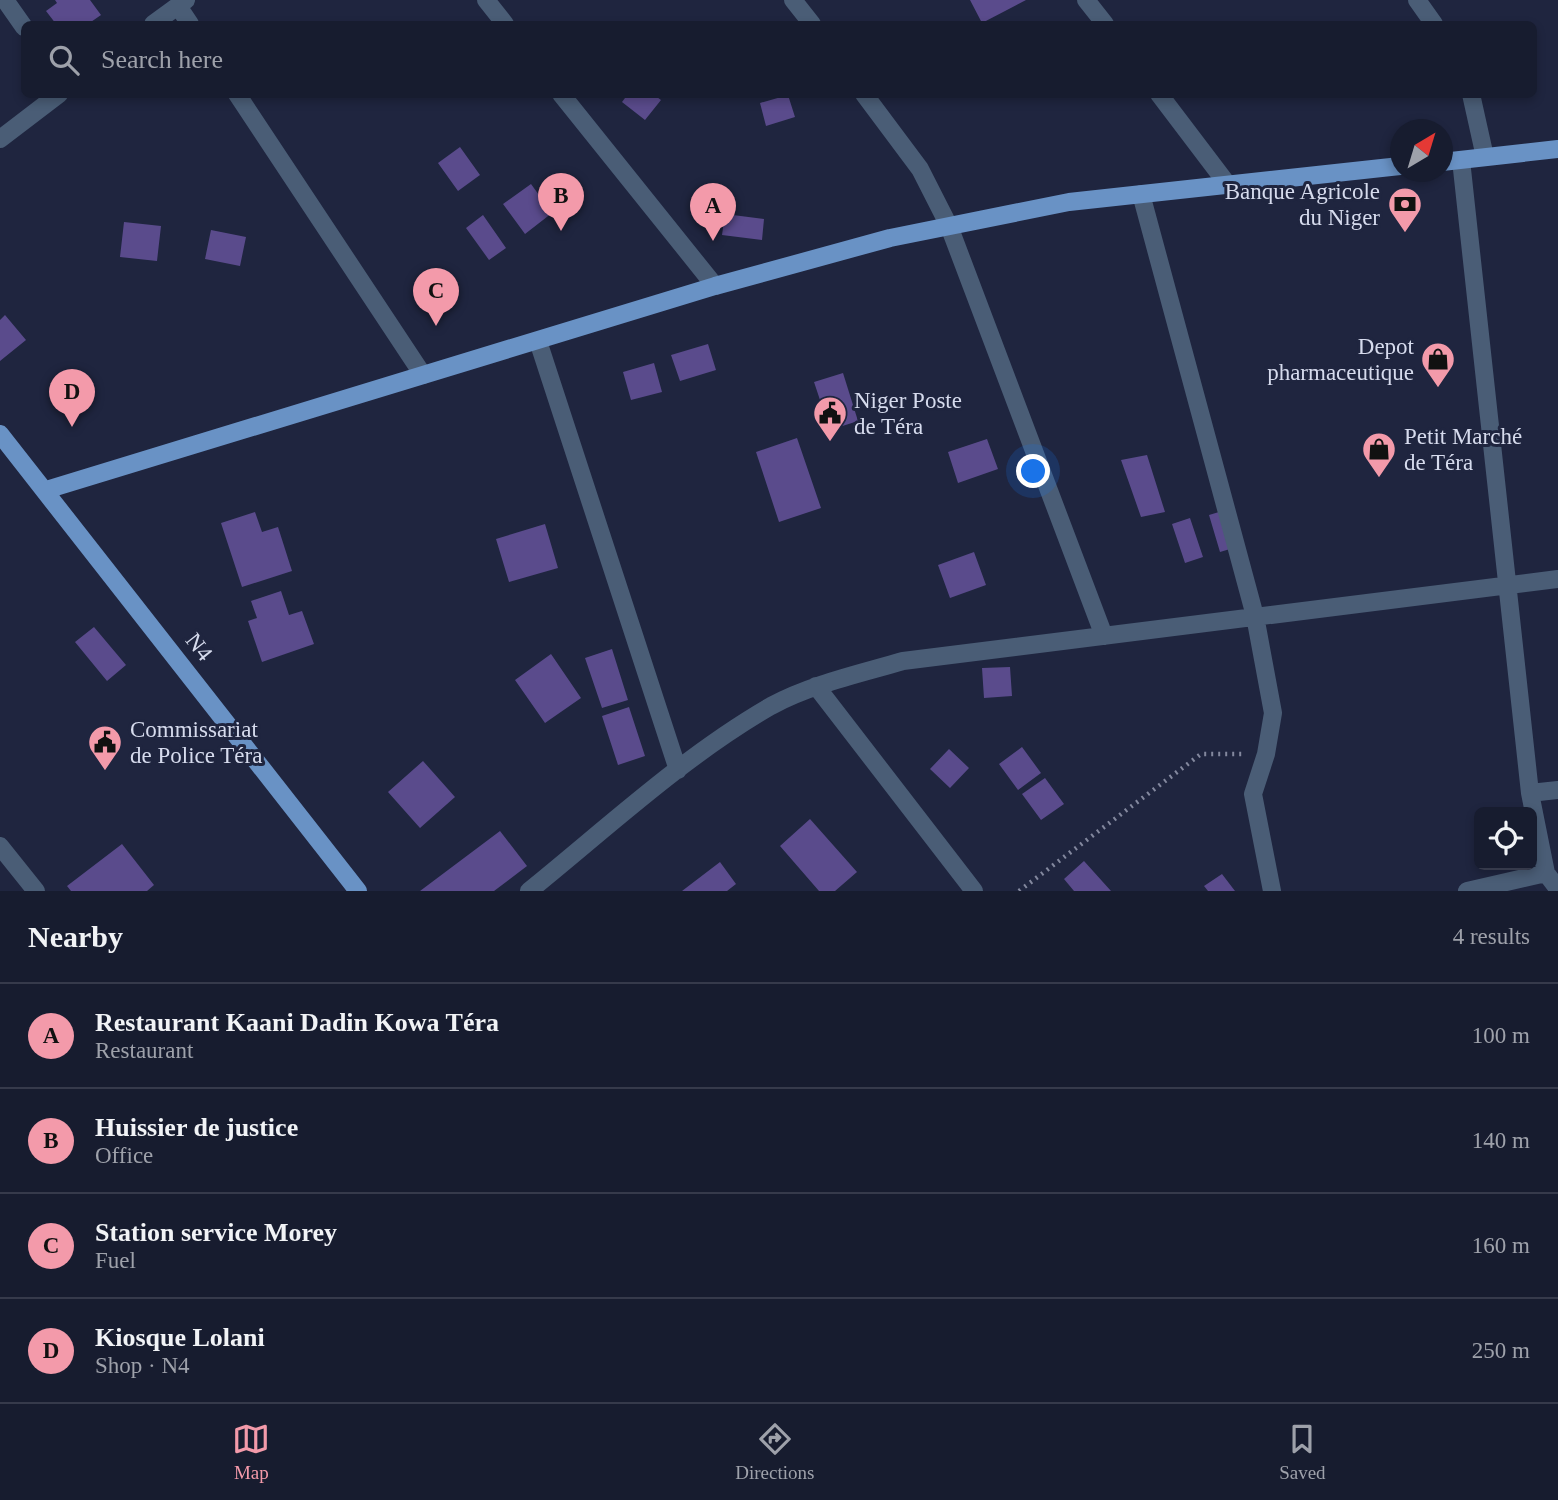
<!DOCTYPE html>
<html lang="en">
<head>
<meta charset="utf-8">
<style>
  body { margin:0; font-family:"Times New Roman",serif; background:#202537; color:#f1f3f6 }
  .controls { position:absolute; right:21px; bottom:21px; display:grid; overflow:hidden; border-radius:10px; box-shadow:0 4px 10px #0003 }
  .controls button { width:63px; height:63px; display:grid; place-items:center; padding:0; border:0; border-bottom:2px solid #363a4b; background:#171c2f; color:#f1f3f6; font:35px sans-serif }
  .compass { position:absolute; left:1390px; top:119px; width:63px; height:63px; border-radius:50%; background:#171c2f; box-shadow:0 4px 10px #0003; rotate:38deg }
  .you { position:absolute; left:1034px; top:472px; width:24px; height:24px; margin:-18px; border:5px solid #fff; border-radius:50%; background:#1a73e8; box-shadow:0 0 0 10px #1a73e833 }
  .badge { display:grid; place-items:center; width:46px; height:46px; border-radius:50%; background:#f39aaa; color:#111; font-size:23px; font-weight:700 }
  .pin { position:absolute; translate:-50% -58px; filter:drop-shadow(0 2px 4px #0008) }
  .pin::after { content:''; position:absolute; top:37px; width:24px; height:21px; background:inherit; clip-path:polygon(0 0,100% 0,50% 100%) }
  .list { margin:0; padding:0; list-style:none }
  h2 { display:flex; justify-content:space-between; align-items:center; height:91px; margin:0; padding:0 28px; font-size:30px }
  h2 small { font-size:23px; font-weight:400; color:#9ea1aa }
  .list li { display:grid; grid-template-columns:46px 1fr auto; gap:21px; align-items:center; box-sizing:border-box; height:105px; padding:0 28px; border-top:2px solid #363a4b }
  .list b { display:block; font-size:26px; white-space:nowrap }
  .list p { margin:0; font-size:23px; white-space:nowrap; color:#9ea1aa }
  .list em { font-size:23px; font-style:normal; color:#9ea1aa }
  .icon { flex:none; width:38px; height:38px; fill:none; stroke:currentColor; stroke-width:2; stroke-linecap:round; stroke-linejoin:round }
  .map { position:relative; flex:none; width:1558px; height:891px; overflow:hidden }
  .search { position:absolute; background:#171c2f; box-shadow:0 4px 10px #0003; left:21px; right:21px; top:21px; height:77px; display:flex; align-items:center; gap:18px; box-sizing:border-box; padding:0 24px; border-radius:10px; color:#9ea1aa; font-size:26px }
  .sheet { height:511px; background:#171c2f }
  nav { display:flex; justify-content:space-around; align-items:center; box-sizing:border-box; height:98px; border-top:2px solid #363a4b; background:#171c2f; font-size:19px; color:#9ea1aa }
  nav a { display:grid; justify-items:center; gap:4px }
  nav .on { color:#f39aaa }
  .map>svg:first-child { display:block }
</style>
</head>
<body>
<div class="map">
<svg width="1558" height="891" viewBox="0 0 1558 891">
  <rect width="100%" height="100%" fill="#1f253f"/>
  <!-- building -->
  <path fill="#5a4b8c" d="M55,0H90L101,15L88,24H56L46,11L57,3Z
    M970,0H1026L982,23Z
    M628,94H653L661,100L645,120L622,102Z
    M788,95L795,117L766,126L760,103Z
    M460,147L480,175L458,191L438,163Z
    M531,184L552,213L525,234L503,204Z
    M725,214L764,219L762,240L722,235Z
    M483,215L506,248L489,260L466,228Z
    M124,222L161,226L157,261L120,257Z
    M211,230L246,237L240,266L205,259Z
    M5,315L26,340L0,361V320Z
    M708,344L716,370L680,381L671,355Z
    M654,363L662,392L631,400L623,372Z
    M843,373L858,421L830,430L814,382Z
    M797,438L821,508L779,522L756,452Z
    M987,439L998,469L958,483L948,452Z
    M1147,455L1165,512L1141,517L1121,460Z
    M1229,509L1240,546L1220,552L1209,515Z
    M255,512L262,532L278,527L292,571L242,587L221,523Z
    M1190,518L1203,557L1185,563L1172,524Z
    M545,524L558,568L509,582L496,539Z
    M974,552L986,585L950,598L938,565Z
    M281,591L289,615L302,611L314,644L262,662L248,621L257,618L251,601Z
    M94,627L126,665L107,681L75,642Z
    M612,649L628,700L602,708L585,658Z
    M551,654L581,698L545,723L515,680Z
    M1010,667L1012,696L984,698L982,668Z
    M629,707L645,756L618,765L602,716Z
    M1022,747L1041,773L1018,790L999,764Z
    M949,749L969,768L950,788L930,769Z
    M423,761L455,797L420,828L388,792Z
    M1045,778L1064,804L1041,820L1022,794Z
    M810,819L857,872L835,891H819L780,846Z
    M500,831L527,866L494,891H420Z
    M122,844L154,885L147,891H71L67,886Z
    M1084,861L1111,891H1074L1064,879Z
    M720,862L736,884L727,891H682Z
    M1222,874L1235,891H1208L1204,886Z"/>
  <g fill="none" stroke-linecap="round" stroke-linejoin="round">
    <!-- path -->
    <path stroke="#83889e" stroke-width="4.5" stroke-dasharray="2 5" stroke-linecap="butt" d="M1019,891L1201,754H1245"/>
    <!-- minor -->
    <path stroke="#4a5d76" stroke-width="18" d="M5,0L24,27
      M486,0L505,24
      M793,0L812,24
      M1086,0L1105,24
      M1417,0L1434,24
      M178,6L190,24
      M153,24L186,0
      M237,94L423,375
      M561,94L715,286
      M864,94L920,169L949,226L1104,636
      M1159,94L1228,185
      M1471,94L1485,157
      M0,139L59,94
      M1461,160L1530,793L1546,873L1558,889
      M1141,194L1255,616L1273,713L1266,754L1253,794L1272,891
      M538,341L678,770
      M816,686L974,891
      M1530,793L1558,790
      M0,846L36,891
      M529,891C607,828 684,756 771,706C812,684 859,674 903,661L1558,579
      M1467,891L1546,873"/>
    <!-- major -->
    <path stroke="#6992c5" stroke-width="18" d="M1442,162L1558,149
      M0,434L358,891
      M46,490L715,286L890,238L1069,202L1400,166"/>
  </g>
  <!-- icons -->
  <defs>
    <g id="bank-pin" transform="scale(1.75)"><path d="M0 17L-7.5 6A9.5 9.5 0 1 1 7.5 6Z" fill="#f39aaa" stroke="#1f253f"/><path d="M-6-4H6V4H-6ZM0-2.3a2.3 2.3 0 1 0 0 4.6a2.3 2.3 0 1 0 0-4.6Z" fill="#111"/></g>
    <g id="shop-pin" transform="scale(1.75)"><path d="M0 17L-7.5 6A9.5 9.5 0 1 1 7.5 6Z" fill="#f39aaa" stroke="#1f253f"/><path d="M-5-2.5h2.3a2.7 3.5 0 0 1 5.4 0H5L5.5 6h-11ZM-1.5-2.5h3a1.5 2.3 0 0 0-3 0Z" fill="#111"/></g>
    <g id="civic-pin" transform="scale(1.75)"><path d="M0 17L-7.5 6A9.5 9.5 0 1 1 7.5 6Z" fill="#f39aaa" stroke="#1f253f"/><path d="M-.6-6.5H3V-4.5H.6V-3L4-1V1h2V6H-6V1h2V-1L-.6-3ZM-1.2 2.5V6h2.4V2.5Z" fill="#111"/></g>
  </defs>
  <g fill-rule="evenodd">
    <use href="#bank-pin" x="1405" y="204"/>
    <use href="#shop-pin" x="1438" y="359"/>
    <use href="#civic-pin" x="830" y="413"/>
    <use href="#shop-pin" x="1379" y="449"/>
    <use href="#civic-pin" x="105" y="742"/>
  </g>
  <g text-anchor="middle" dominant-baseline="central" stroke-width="6" stroke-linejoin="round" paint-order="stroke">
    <!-- poi labels -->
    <g font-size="23" fill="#d6dbed" stroke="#1f253f" text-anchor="start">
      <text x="1380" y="191" text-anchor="end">Banque Agricole<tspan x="1380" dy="26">du Niger</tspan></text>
      <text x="1414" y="346" text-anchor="end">Depot<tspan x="1414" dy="26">pharmaceutique</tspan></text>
      <text x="854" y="400">Niger Poste<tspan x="854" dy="26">de Téra</tspan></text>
      <text x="1404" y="436">Petit Marché<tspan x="1404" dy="26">de Téra</tspan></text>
      <text x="130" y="729">Commissariat<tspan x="130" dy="26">de Police Téra</tspan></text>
    </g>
    <!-- street labels -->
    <g font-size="23" fill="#d6dbed" stroke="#1f253f">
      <text transform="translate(199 647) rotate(52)">N4</text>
    </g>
  </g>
</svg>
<div class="controls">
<button><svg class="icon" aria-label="locate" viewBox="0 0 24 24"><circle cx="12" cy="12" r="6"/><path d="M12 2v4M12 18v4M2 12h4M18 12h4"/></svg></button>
</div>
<svg class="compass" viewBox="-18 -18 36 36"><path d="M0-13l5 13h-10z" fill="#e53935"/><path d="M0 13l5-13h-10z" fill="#9ea1aa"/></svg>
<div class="you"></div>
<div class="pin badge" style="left:713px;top:241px">A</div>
<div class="pin badge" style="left:561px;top:231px">B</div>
<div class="pin badge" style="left:436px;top:326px">C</div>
<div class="pin badge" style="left:72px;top:427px">D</div>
<div class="search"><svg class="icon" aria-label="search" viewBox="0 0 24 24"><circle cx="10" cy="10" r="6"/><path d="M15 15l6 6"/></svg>Search here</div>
</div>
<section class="sheet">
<h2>Nearby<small>4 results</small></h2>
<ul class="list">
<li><span class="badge">A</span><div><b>Restaurant Kaani Dadin Kowa Téra</b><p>Restaurant</p></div><em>100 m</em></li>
<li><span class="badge">B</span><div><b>Huissier de justice</b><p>Office</p></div><em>140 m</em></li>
<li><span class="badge">C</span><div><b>Station service Morey</b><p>Fuel</p></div><em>160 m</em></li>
<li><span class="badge">D</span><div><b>Kiosque Lolani</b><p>Shop · N4</p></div><em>250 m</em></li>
</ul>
</section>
<nav>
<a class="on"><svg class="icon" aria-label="map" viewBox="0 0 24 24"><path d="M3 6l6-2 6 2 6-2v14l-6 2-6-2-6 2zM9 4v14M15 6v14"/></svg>Map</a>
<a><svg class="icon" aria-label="directions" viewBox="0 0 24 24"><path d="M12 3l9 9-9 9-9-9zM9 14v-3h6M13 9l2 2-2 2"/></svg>Directions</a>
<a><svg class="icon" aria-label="saved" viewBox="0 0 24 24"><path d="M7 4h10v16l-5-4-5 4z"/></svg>Saved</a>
</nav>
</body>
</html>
